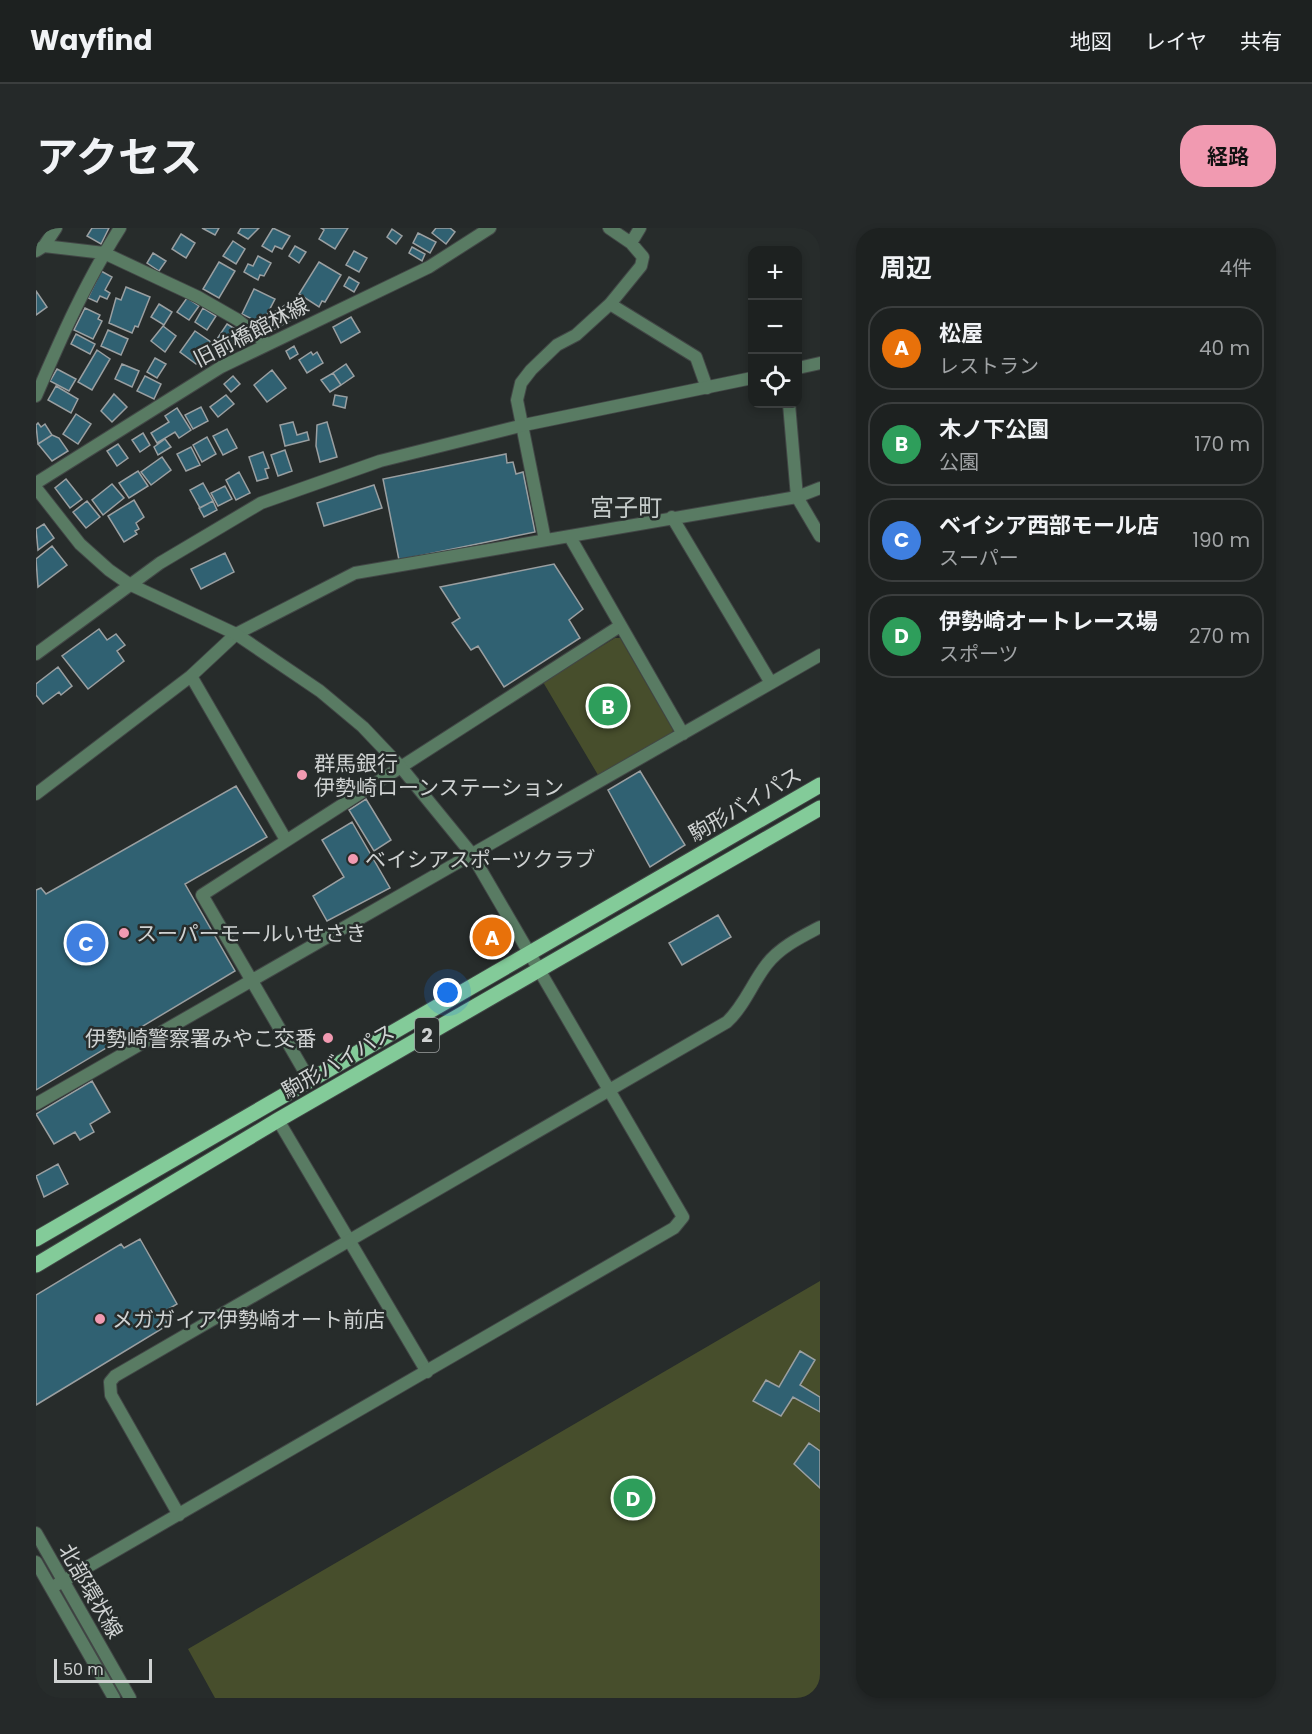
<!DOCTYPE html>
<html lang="ja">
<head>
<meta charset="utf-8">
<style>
  body { margin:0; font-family:Poppins,"Noto Sans JP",sans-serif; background:#252929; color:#f1f3f6 }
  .controls { position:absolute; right:18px; top:18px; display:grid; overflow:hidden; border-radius:12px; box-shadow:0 3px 9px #0003 }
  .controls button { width:54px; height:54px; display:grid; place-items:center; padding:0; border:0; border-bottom:2px solid #3b3e3e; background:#1d2120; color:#f1f3f6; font:30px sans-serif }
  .scale { position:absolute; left:18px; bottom:15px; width:98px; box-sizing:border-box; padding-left:6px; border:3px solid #cfd2d2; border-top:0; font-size:16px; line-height:21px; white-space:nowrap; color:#cfd2d2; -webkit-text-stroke:4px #272c2b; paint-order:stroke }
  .you { position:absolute; left:412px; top:765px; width:21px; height:21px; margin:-15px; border:4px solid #fff; border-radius:50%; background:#1a73e8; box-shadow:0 0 0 9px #1a73e833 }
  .badge { display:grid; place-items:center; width:39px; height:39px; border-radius:50%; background:#f19ab1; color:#fff; font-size:20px; font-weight:700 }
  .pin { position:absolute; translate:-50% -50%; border:3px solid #fff; box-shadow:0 2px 6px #0006 }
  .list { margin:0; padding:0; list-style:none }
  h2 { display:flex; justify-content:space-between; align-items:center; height:78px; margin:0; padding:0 24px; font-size:26px }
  h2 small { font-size:20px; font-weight:400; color:#a0a3a5 }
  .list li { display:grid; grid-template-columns:39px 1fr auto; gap:18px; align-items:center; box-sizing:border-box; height:84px; margin:0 12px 12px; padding:0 12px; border:2px solid #3b3e3e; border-radius:24px }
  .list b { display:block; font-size:22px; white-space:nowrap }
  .list p { margin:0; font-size:20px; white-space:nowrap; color:#a0a3a5 }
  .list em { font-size:20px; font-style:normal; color:#a0a3a5 }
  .icon { flex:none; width:33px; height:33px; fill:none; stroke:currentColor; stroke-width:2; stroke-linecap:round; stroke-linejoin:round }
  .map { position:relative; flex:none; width:784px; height:1470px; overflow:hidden; border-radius:24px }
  header { display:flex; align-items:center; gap:36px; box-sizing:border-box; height:84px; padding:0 30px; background:#1d2120; border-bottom:2px solid #3b3e3e }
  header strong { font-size:28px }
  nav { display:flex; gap:33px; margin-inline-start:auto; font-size:21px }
  .intro { display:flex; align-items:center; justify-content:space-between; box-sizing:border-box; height:144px; padding:0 36px }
  h1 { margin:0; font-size:42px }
  .button { padding:15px 27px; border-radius:24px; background:#f19ab1; color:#111; font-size:21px; font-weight:700 }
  main { display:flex; gap:36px; padding:0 36px }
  aside { flex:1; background:#1d2120; border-radius:24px; box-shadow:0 3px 9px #0003 }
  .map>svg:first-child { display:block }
</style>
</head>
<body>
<header>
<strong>Wayfind</strong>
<nav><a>地図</a><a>レイヤ</a><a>共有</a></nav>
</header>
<div class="intro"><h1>アクセス</h1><a class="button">経路</a></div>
<main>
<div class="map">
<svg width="784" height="1470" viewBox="0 0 784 1470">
  <rect width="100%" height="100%" fill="#272c2b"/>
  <!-- green -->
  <path fill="#474e2c" d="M579,410H584L637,502L636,506L562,547L507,454Z
    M784,1053V1470H179L152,1421Z"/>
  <!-- building -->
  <path fill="#306172" stroke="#9a9fa1" stroke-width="1.5" d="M56,0H73L65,16L51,8Z
    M166,0H183L179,7Z
    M205,0H223L212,11L202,5Z
    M237,0L254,8L246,21L239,18L236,24L226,18Z
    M285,0H312L299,21L283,11L288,2Z
    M400,0H414L419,4L410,16L396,5Z
    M356,1L366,8L360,16L351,9Z
    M382,5L400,14L394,25L377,15Z
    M145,6L159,15L150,30L136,21Z
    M197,13L209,21L200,36L187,28Z
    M259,18L270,24L263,35L253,28Z
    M376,19L389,26L386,33L373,25Z
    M318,23L331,30L323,44L310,37Z
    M117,25L130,33L123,43L111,35Z
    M222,28L235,35L228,48L224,47L222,52L208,44L212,36L217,38Z
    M183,34L199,43L183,70L167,61Z
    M283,34L305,47L289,74L286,73L283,79L263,66Z
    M65,43L76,49L69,62L74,65L71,71L64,68L61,74L52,70Z
    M313,49L323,55L318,64L308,58Z
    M90,59L114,69L102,99L99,98L96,105L73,95L80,70L85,72Z
    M218,61L239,71L226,96L206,86Z
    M0,63L11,79L0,87Z
    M151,70L163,78L153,92L141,84Z
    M123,76L136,84L128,97L115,89Z
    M251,76L259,90L237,102L230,89Z
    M49,80L64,87L62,91L66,93L57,111L38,102Z
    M167,80L180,88L171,102L159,94Z
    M315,89L324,104L305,115L297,99Z
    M191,96L204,104L194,119L181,111Z
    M127,98L140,108L129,124L115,113Z
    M72,102L92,111L85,127L65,118Z
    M159,103L175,114L160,136L144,124Z
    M40,106L59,116L54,126L35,116Z
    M258,118L262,126L254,131L250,123Z
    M61,122L74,131L56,162L42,154Z
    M275,124L277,127L281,124L287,135L271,145L263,132Z
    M119,130L130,136L121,150L111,144Z
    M86,136L103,143L96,159L79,151Z
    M310,136L318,148L305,157L297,145Z
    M21,141L40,151L33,163L14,153Z
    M236,142L250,160L231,174L218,157Z
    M297,145L305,157L294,164L285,152Z
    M109,148L125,156L118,171L101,163Z
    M197,148L204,156L195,164L188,156Z
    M20,158L42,171L35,185L12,172Z
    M78,166L91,179L76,194L65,183Z
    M190,167L198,176L182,189L174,179Z
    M299,167L311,169L309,180L297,177Z
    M165,179L172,193L157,201L149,187Z
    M141,180L155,202L143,210L139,204L121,215L115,205L133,194L129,188Z
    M40,186L55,196L42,216L27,206Z
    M257,194L261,207L271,204L273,212L249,218L244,197Z
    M291,194L301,229L284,234L280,218L281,197Z
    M2,195L5,199L9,196L16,207L2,216L0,197Z
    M191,201L201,220L187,227L177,208Z
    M107,205L114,217L104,224L96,212Z
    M16,207L23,210L32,223L16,233L2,216Z
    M171,209L180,226L166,234L157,217Z
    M129,211L135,219L122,227L118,219Z
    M82,216L92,230L81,238L71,223Z
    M155,219L164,237L150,243L141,226Z
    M249,222L256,243L242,248L235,227Z
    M227,224L233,240L229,241L232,250L221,253L213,229Z
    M470,226L471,235L477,234L480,246L487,244L499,304L363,332L347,251Z
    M126,229L135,242L115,257L105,244Z
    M102,243L112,258L93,270L83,255Z
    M203,244L214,265L200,272L190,252Z
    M30,251L46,271L34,280L19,260Z
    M167,255L177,273L164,280L154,262Z
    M76,256L88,270L67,287L56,272Z
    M338,257L346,280L288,298L281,275Z
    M189,258L196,271L182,278L175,265Z
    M98,272L108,289L100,295L103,301L99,303L101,306L88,314L72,288Z
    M51,273L64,289L50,300L37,284Z
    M177,273L181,282L168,289L163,280Z
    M8,296L18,310L2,322L0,301Z
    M16,318L31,337L2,359L0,331Z
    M189,325L198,344L165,361L155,341Z
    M518,336L547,381L533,392L544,410L468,459L442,418L435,422L416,395L424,390L404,359Z
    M63,401L71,412L80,406L89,417L81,423L88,433L52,461L26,428Z
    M22,439L36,458L25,467L23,464L7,476L0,467V456Z
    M604,543L649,617L614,639L572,562Z
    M200,558L231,609L149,656L199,743L0,862V662L5,660L10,666Z
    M330,571L355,612L338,623L313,582Z
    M316,594L354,660L291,693L277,668L308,649L286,612Z
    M682,687L695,709L646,737L633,715Z
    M56,853L74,884L54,896L58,904L44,912L39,904L18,916L0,886Z
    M22,936L32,956L8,969L0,948Z
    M104,1011L141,1076L126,1085L132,1097L0,1177V1067L85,1016L88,1020Z
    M764,1123L779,1132L764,1157L784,1169V1184L757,1169L745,1188L717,1173L730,1152L743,1159Z
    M773,1215L784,1223V1260L758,1236Z"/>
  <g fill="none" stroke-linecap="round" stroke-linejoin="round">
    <!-- minor casing -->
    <g stroke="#424746" stroke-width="14">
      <path id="minor" d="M595,15L604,0
        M8,18L68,25L162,69L202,92L231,116
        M0,23L8,18L20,0
        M574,76L660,129L671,160
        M0,168C25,110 50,53 84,0
        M753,176L761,269L784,308
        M636,289L735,455
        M534,309L647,506
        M509,312L481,172L485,155L495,142L521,117L540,107L574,76L605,38L607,29L595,15L573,0
        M155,448L250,612
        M0,566L155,448L200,406L319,345L761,269L784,260
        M274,853L166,667L584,398
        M0,876C262,728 522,576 784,427
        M242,892L391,1144"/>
    </g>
    <!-- tertiary casing -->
    <g stroke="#424746" stroke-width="14">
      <path id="tertiary" d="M762,140L784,135
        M0,255L185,139L393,39L454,0
        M0,260L44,316L73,342L93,356L200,406L284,463L327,499L364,538L435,625L647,989L638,1000L15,1360
        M0,426L124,335L225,275L344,233L488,197L716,150
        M143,1287L75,1167L74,1154L79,1148L691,794C709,777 716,755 731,736C744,719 765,709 784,699
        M0,1305L94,1470
        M0,1334L78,1470"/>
    </g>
    <!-- primary casing -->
    <g stroke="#424746" stroke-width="17">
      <path id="primary" d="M0,1011L784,557
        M0,1037L242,892L784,580"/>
    </g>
    <!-- minor -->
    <use href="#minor" stroke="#597b63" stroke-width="12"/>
    <!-- tertiary -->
    <use href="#tertiary" stroke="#597b63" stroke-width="12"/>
    <!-- primary -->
    <use href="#primary" stroke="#83cb99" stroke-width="15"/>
  </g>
  <!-- markers -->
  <g fill="#f19ab1" stroke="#272c2b" stroke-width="2">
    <circle cx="266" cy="547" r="6"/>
    <circle cx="317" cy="631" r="6"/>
    <circle cx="88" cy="705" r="6"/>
    <circle cx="292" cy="810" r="6"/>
    <circle cx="64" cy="1091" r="6"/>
  </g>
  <g text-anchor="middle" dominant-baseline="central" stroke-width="5" stroke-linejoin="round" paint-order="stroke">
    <!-- shield labels -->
    <rect fill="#272c2b" stroke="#9da0a0" stroke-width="1.5" x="379" y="790" width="24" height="34" rx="4.5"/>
    <g font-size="20" font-weight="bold" fill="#cfd2d2">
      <text x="391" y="807">2</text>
    </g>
    <!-- street labels -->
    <g font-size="21" fill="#cfd2d2" stroke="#272c2b">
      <text transform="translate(215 104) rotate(-27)">旧前橋館林線</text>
      <text transform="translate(709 576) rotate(-30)">駒形バイパス</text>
      <text transform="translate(302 833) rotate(-30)">駒形バイパス</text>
      <text transform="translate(55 1363) rotate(60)">北部環状線</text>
    </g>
    <!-- poi labels -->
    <g font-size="21" fill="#cfd2d2" stroke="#272c2b" text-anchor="start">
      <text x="278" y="535">群馬銀行<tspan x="278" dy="24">伊勢崎ローンステーション</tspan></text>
      <text x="329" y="631">ベイシアスポーツクラブ</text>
      <text x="100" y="705">スーパーモールいせさき</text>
      <text x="280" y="810" text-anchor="end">伊勢崎警察署みやこ交番</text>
      <text x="76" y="1091">メガガイア伊勢崎オート前店</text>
    </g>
    <!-- quarter labels -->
    <g font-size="24" fill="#c6cccb" stroke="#272c2b">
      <text x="590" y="279">宮子町</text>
    </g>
  </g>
</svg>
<div class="controls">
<button>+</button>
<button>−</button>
<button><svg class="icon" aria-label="locate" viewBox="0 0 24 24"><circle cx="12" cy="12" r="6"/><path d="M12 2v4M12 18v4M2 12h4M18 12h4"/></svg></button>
</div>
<div class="scale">50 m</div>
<div class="you"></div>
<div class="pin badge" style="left:456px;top:709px;background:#e8710a">A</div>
<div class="pin badge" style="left:572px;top:478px;background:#2e9e5b">B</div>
<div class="pin badge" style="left:50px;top:715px;background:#3f7fe0">C</div>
<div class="pin badge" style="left:597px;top:1270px;background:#2e9e5b">D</div>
</div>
<aside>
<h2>周辺<small>4件</small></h2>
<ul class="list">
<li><span class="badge" style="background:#e8710a">A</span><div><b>松屋</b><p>レストラン</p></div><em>40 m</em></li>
<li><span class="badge" style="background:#2e9e5b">B</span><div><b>木ノ下公園</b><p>公園</p></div><em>170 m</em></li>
<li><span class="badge" style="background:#3f7fe0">C</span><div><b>ベイシア西部モール店</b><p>スーパー</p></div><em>190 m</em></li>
<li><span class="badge" style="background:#2e9e5b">D</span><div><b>伊勢崎オートレース場</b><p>スポーツ</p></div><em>270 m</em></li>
</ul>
</aside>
</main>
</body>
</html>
